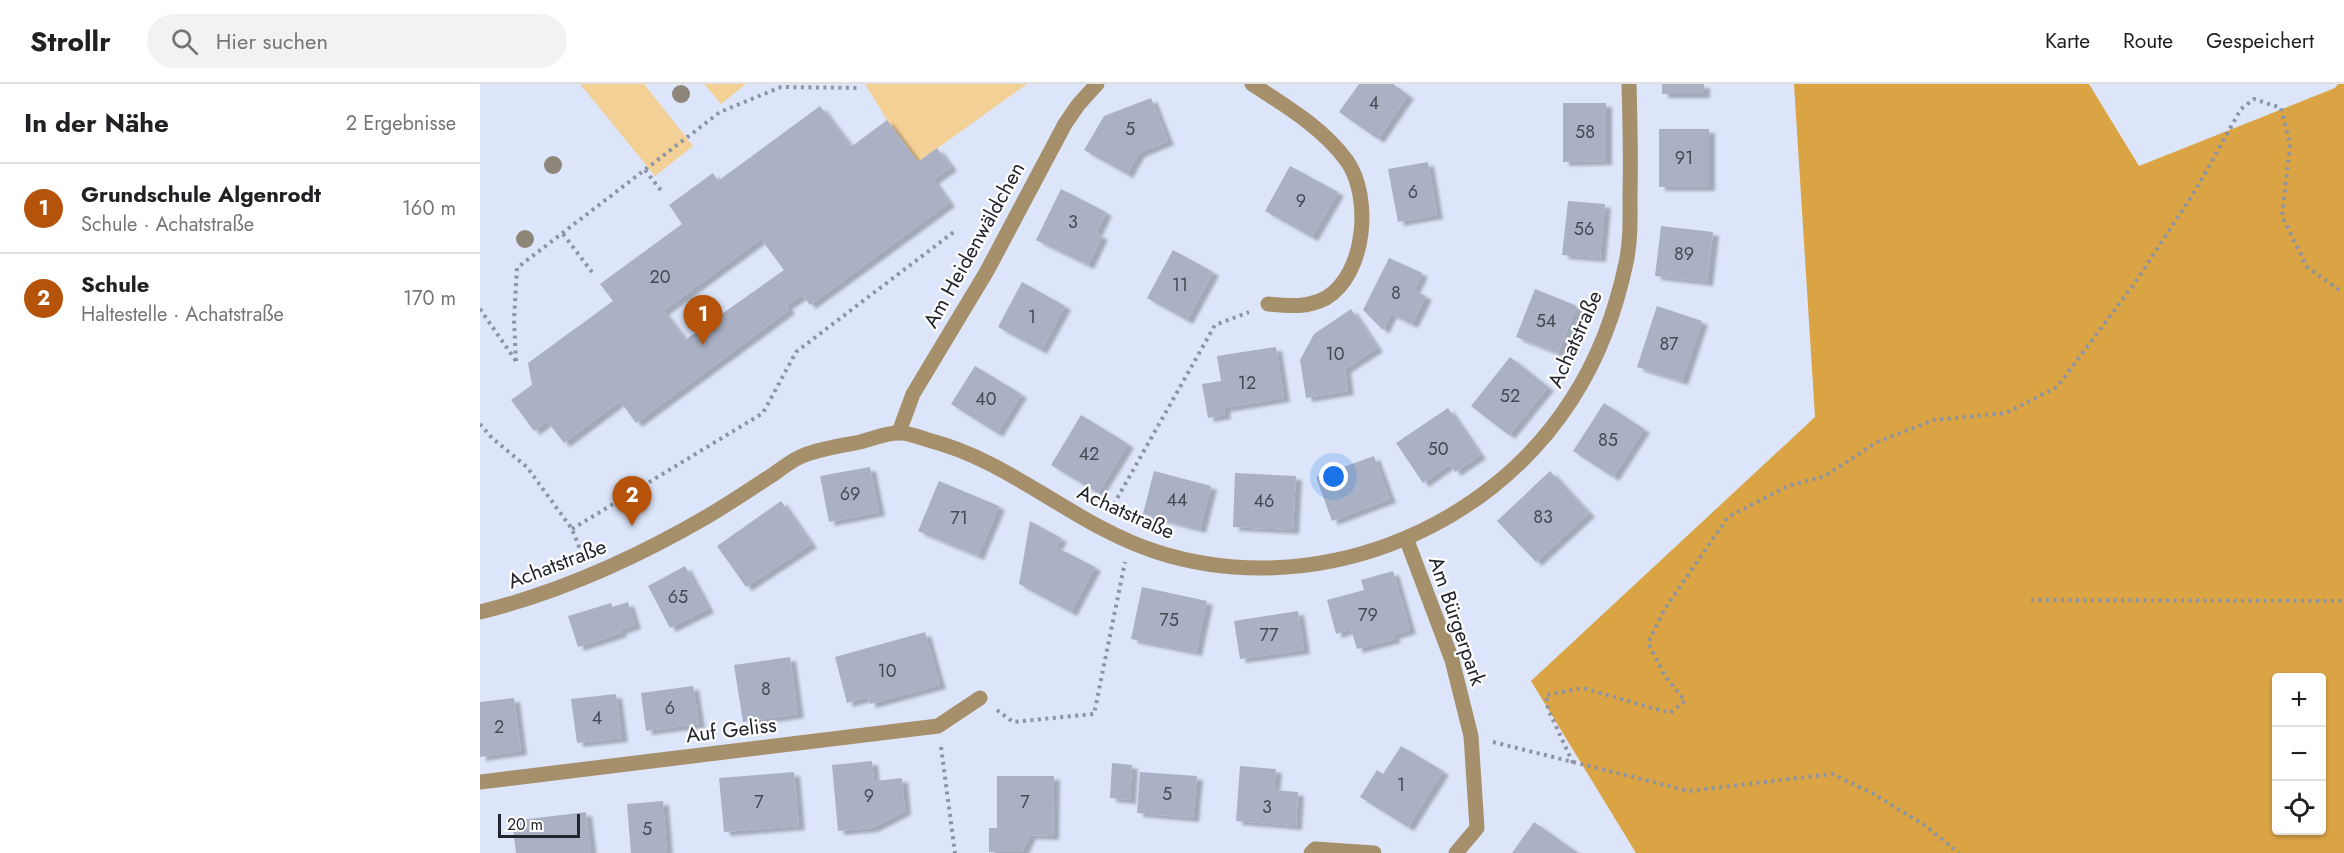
<!DOCTYPE html>
<html lang="de">
<head>
<meta charset="utf-8">
<style>
  body { margin:0; font-family:Jost,sans-serif; background:#f2f2f2; color:#202124 }
  .controls { position:absolute; right:18px; bottom:18px; display:grid; overflow:hidden; border-radius:6px; box-shadow:0 2px 4px #0004 }
  .controls button { width:54px; height:54px; display:grid; place-items:center; padding:0; border:0; border-bottom:2px solid #e0e0e0; background:#fff; color:#202124; font:30px sans-serif }
  .scale { position:absolute; left:18px; bottom:15px; width:82px; box-sizing:border-box; padding-left:6px; border:3px solid #23262e; border-top:0; font-size:16px; line-height:21px; white-space:nowrap; color:#23262e; -webkit-text-stroke:4px #fff; paint-order:stroke }
  .you { position:absolute; left:854px; top:393px; width:21px; height:21px; margin:-15px; border:4px solid #fff; border-radius:50%; background:#1a73e8; box-shadow:0 0 0 9px #1a73e833 }
  .badge { display:grid; place-items:center; width:39px; height:39px; border-radius:50%; background:#b45309; color:#fff; font-size:20px; font-weight:700 }
  .pin { position:absolute; translate:-50% -50px; filter:drop-shadow(0 2px 3px #0008) }
  .pin::after { content:''; position:absolute; top:32px; width:21px; height:18px; background:inherit; clip-path:polygon(0 0,100% 0,50% 100%) }
  .list { margin:0; padding:0; list-style:none }
  h2 { display:flex; justify-content:space-between; align-items:center; height:78px; margin:0; padding:0 24px; font-size:26px }
  h2 small { font-size:20px; font-weight:400; color:#757577 }
  .list li { display:grid; grid-template-columns:39px 1fr auto; gap:18px; align-items:center; box-sizing:border-box; height:90px; padding:0 24px; border-top:2px solid #e0e0e0 }
  .list b { display:block; font-size:22px; white-space:nowrap }
  .list p { margin:0; font-size:20px; white-space:nowrap; color:#757577 }
  .list em { font-size:20px; font-style:normal; color:#757577 }
  .icon { flex:none; width:33px; height:33px; fill:none; stroke:currentColor; stroke-width:2; stroke-linecap:round; stroke-linejoin:round }
  .map { position:relative; flex:none; width:1864px; height:769px; overflow:hidden }
  header { display:flex; align-items:center; gap:36px; box-sizing:border-box; height:84px; padding:0 30px; background:#fff; border-bottom:2px solid #e0e0e0 }
  header strong { font-size:28px }
  nav { display:flex; gap:33px; margin-inline-start:auto; font-size:21px }
  .search { width:420px; height:54px; background:#f2f2f2; display:flex; align-items:center; gap:15px; box-sizing:border-box; padding:0 21px; border-radius:33px; color:#757577; font-size:22px }
  main { display:flex }
  aside { flex:1; background:#fff }
  .map>svg:first-child { display:block }
</style>
</head>
<body>
<header>
<strong>Strollr</strong>
<div class="search"><svg class="icon" aria-label="search" viewBox="0 0 24 24"><circle cx="10" cy="10" r="6"/><path d="M15 15l6 6"/></svg>Hier suchen</div>
<nav><a>Karte</a><a>Route</a><a>Gespeichert</a></nav>
</header>
<main>
<aside>
<h2>In der Nähe<small>2 Ergebnisse</small></h2>
<ul class="list">
<li><span class="badge">1</span><div><b>Grundschule Algenrodt</b><p>Schule · Achatstraße</p></div><em>160 m</em></li>
<li><span class="badge">2</span><div><b>Schule</b><p>Haltestelle · Achatstraße</p></div><em>170 m</em></li>
</ul>
</aside>
<div class="map">
<svg width="1864" height="769" viewBox="0 0 1864 769">
  <defs>
    <filter id="shadow"><feDropShadow dx="6" dy="4" stdDeviation="1.5" flood-color="#0004"/></filter>
  </defs>
  <rect width="100%" height="100%" fill="#dce5f9"/>
  <!-- green -->
  <path fill="#f3d096" d="M100,0H164L213,62L175,92Z
    M224,0H266L241,20Z
    M385,0H547L438,78L407,36Z"/>
  <!-- forest -->
  <path fill="#daa445" fill-rule="evenodd" d="M1314,0H1609L1659,82L1855,4L1858,0H1864V769H1156L1051,597L1335,333ZM1796,594H1842V746H1796Z"/>
  <!-- building -->
  <path fill="#aab1c5" fill-rule="evenodd" filter="url(#shadow)" d="M879,0H913L928,11L898,55L859,28Z
    M1182,0H1224V10H1182Z
    M671,14L688,57L659,69L647,90L604,66L624,32Z
    M1083,19H1126V77L1083,78Z
    M340,22L371,63L407,36L438,78L457,64L471,83L453,96L469,119L330,221L322,211L306,222L309,226L156,339L140,317L84,359L67,337L54,347L31,316L52,301L48,279L133,217L120,200L202,140L189,121L233,89L238,97ZM281,155L304,186L205,256L183,227Z
    M1179,45H1229V103H1179Z
    M948,78L957,131L918,138L908,85Z
    M810,82L858,108L832,153L785,127Z
    M581,105L626,128L616,149L622,152L608,181L556,156Z
    M1088,117L1125,120L1120,174L1082,171Z
    M1181,142L1233,148L1227,198L1175,192Z
    M693,166L733,188L707,236L667,214Z
    M909,174L942,189L934,206L946,212L932,240L911,230L903,246L883,226Z
    M542,198L585,222L561,266L518,243Z
    M1055,205L1097,222L1078,269L1036,253Z
    M1177,222L1222,237L1202,297L1157,283Z
    M871,225L897,264L865,285L868,307L826,314L820,276L834,250Z
    M796,263L804,314L744,324L745,331L728,334L722,300L741,297L737,272Z
    M1030,273L1068,303L1029,351L991,322Z
    M495,282L541,310L517,349L471,320Z
    M1124,319L1164,345L1133,393L1093,367Z
    M968,324L1000,371L975,388L970,380L943,399L916,359Z
    M601,331L648,360L618,409L571,381Z
    M894,372L910,415L852,437L836,393Z
    M390,383L399,428L349,438L340,392Z
    M674,387L731,402L720,445L663,430Z
    M1070,387L1109,429L1056,478L1017,437Z
    M755,389L816,392L813,446L753,443Z
    M459,397L519,422L498,472L438,447Z
    M301,417L331,460L266,503L237,462Z
    M550,437L581,454L576,463L615,483L591,528L539,500Z
    M205,482L228,525L190,544L168,502Z
    M913,487L930,546L913,551L915,555L877,565L871,545L856,550L847,516L884,506L881,496Z
    M662,503L727,517L716,568L651,555Z
    M148,518L155,541L140,546L141,549L98,563L88,532L131,519L132,523Z
    M818,527L824,566L760,575L754,537Z
    M445,548L460,601L390,620L388,613L367,619L355,573Z
    M310,573L318,630L263,638L254,581Z
    M213,602L219,640L166,647L161,609Z
    M136,610L142,654L97,659L91,615Z
    M34,614L41,667L0,673V618Z
    M921,662L963,687L928,743L880,713L897,686L903,690Z
    M392,677L394,697L422,694L425,727L392,744L358,747L352,681Z
    M632,679L652,681L650,716L630,714Z
    M760,682L796,685L794,706L818,708L816,742L756,737Z
    M314,688L319,742L244,748L239,694Z
    M660,688L717,692L713,734L657,729Z
    M517,692H574L573,752L550,751L542,768H509V744H517Z
    M183,717L187,769H151L147,720Z
    M106,728L111,769H36L32,737Z
    M1054,738L1098,769H1032Z"/>
  <g fill="none" stroke-linecap="round" stroke-linejoin="round">
    <!-- path -->
    <path stroke="#8d94a3" stroke-width="4" stroke-dasharray="3 4.5" stroke-linecap="butt" d="M165,86L183,109
      M83,150L112,188
      M0,225L36,277
      M36,277L34,236L37,184L240,28L301,3L381,4
      M0,340L12,354L47,383L92,445L103,473
      M630,427L735,241L769,228
      M92,445L283,329L316,268L475,147
      M1551,516L1864,517
      M517,626L533,638L614,630L645,478
      M1013,658L1209,707L1352,690L1392,709L1446,742L1479,769
      M461,663L475,769
      M1093,679L1068,625L1066,611L1103,604L1190,629L1205,617L1185,592L1168,559L1184,526L1248,433L1308,402L1345,392L1397,358L1454,336L1526,329L1577,303L1654,200L1715,107L1761,25L1774,15L1801,24L1810,61L1802,132L1827,183L1858,205L1864,206"/>
    <!-- minor -->
    <path stroke="#a68f6b" stroke-width="15" d="M772,0C806,22 843,44 867,77C892,113 886,190 846,214C827,224 809,222 788,220
      M419,348L433,310L507,187L585,40L598,21L617,0
      M926,454L972,576L991,652L997,744L976,769
      M0,528C81,508 156,474 228,432C250,419 272,404 294,390C302,384 311,377 320,373C337,365 361,362 380,358C392,355 406,349 418,349C427,348 439,353 448,356C532,377 595,442 677,468C830,517 1006,450 1092,315C1118,275 1136,226 1146,179C1151,156 1150,132 1150,109C1151,73 1150,36 1149,0
      M0,698L458,642L500,614
      M831,769L835,765L894,769"/>
  </g>
  <!-- trees -->
  <g fill="#8e8679">
    <circle cx="201" cy="10" r="9"/>
    <circle cx="73" cy="81" r="9"/>
    <circle cx="45" cy="155" r="9"/>
  </g>
  <g text-anchor="middle" dominant-baseline="central" stroke-width="4.5" stroke-linejoin="round" paint-order="stroke">
    <!-- number labels -->
    <g font-size="18" fill="#454954">
      <text x="894" y="19">4</text>
      <text x="650" y="45">5</text>
      <text x="1105" y="48">58</text>
      <text x="1204" y="74">91</text>
      <text x="933" y="108">6</text>
      <text x="821" y="117">9</text>
      <text x="593" y="138">3</text>
      <text x="1104" y="145">56</text>
      <text x="1204" y="170">89</text>
      <text x="180" y="193">20</text>
      <text x="700" y="201">11</text>
      <text x="916" y="209">8</text>
      <text x="552" y="233">1</text>
      <text x="1066" y="237">54</text>
      <text x="1189" y="260">87</text>
      <text x="855" y="270">10</text>
      <text x="767" y="299">12</text>
      <text x="1030" y="312">52</text>
      <text x="506" y="315">40</text>
      <text x="1128" y="356">85</text>
      <text x="958" y="365">50</text>
      <text x="609" y="370">42</text>
      <text x="370" y="410">69</text>
      <text x="697" y="416">44</text>
      <text x="784" y="417">46</text>
      <text x="1063" y="433">83</text>
      <text x="479" y="434">71</text>
      <text x="198" y="513">65</text>
      <text x="888" y="531">79</text>
      <text x="689" y="536">75</text>
      <text x="789" y="551">77</text>
      <text x="407" y="587">10</text>
      <text x="286" y="605">8</text>
      <text x="190" y="624">6</text>
      <text x="117" y="634">4</text>
      <text x="19" y="643">2</text>
      <text x="921" y="701">1</text>
      <text x="687" y="710">5</text>
      <text x="389" y="712">9</text>
      <text x="279" y="718">7</text>
      <text x="545" y="718">7</text>
      <text x="787" y="723">3</text>
      <text x="167" y="745">5</text>
    </g>
    <!-- street labels -->
    <g font-size="21" fill="#23262e" stroke="#fff">
      <text transform="translate(494 161) rotate(-61)">Am Heidenwäldchen</text>
      <text transform="translate(1095 255) rotate(-66)">Achatstraße</text>
      <text transform="translate(646 428) rotate(24)">Achatstraße</text>
      <text transform="translate(77 480) rotate(-21)">Achatstraße</text>
      <text transform="translate(977 537) rotate(71)">Am Bürgerpark</text>
      <text transform="translate(251 646) rotate(-7)">Auf Geliss</text>
    </g>
  </g>
</svg>
<div class="controls">
<button>+</button>
<button>−</button>
<button><svg class="icon" aria-label="locate" viewBox="0 0 24 24"><circle cx="12" cy="12" r="6"/><path d="M12 2v4M12 18v4M2 12h4M18 12h4"/></svg></button>
</div>
<div class="scale">20 m</div>
<div class="you"></div>
<div class="pin badge" style="left:223px;top:261px">1</div>
<div class="pin badge" style="left:152px;top:442px">2</div>
</div>
</main>
</body>
</html>
